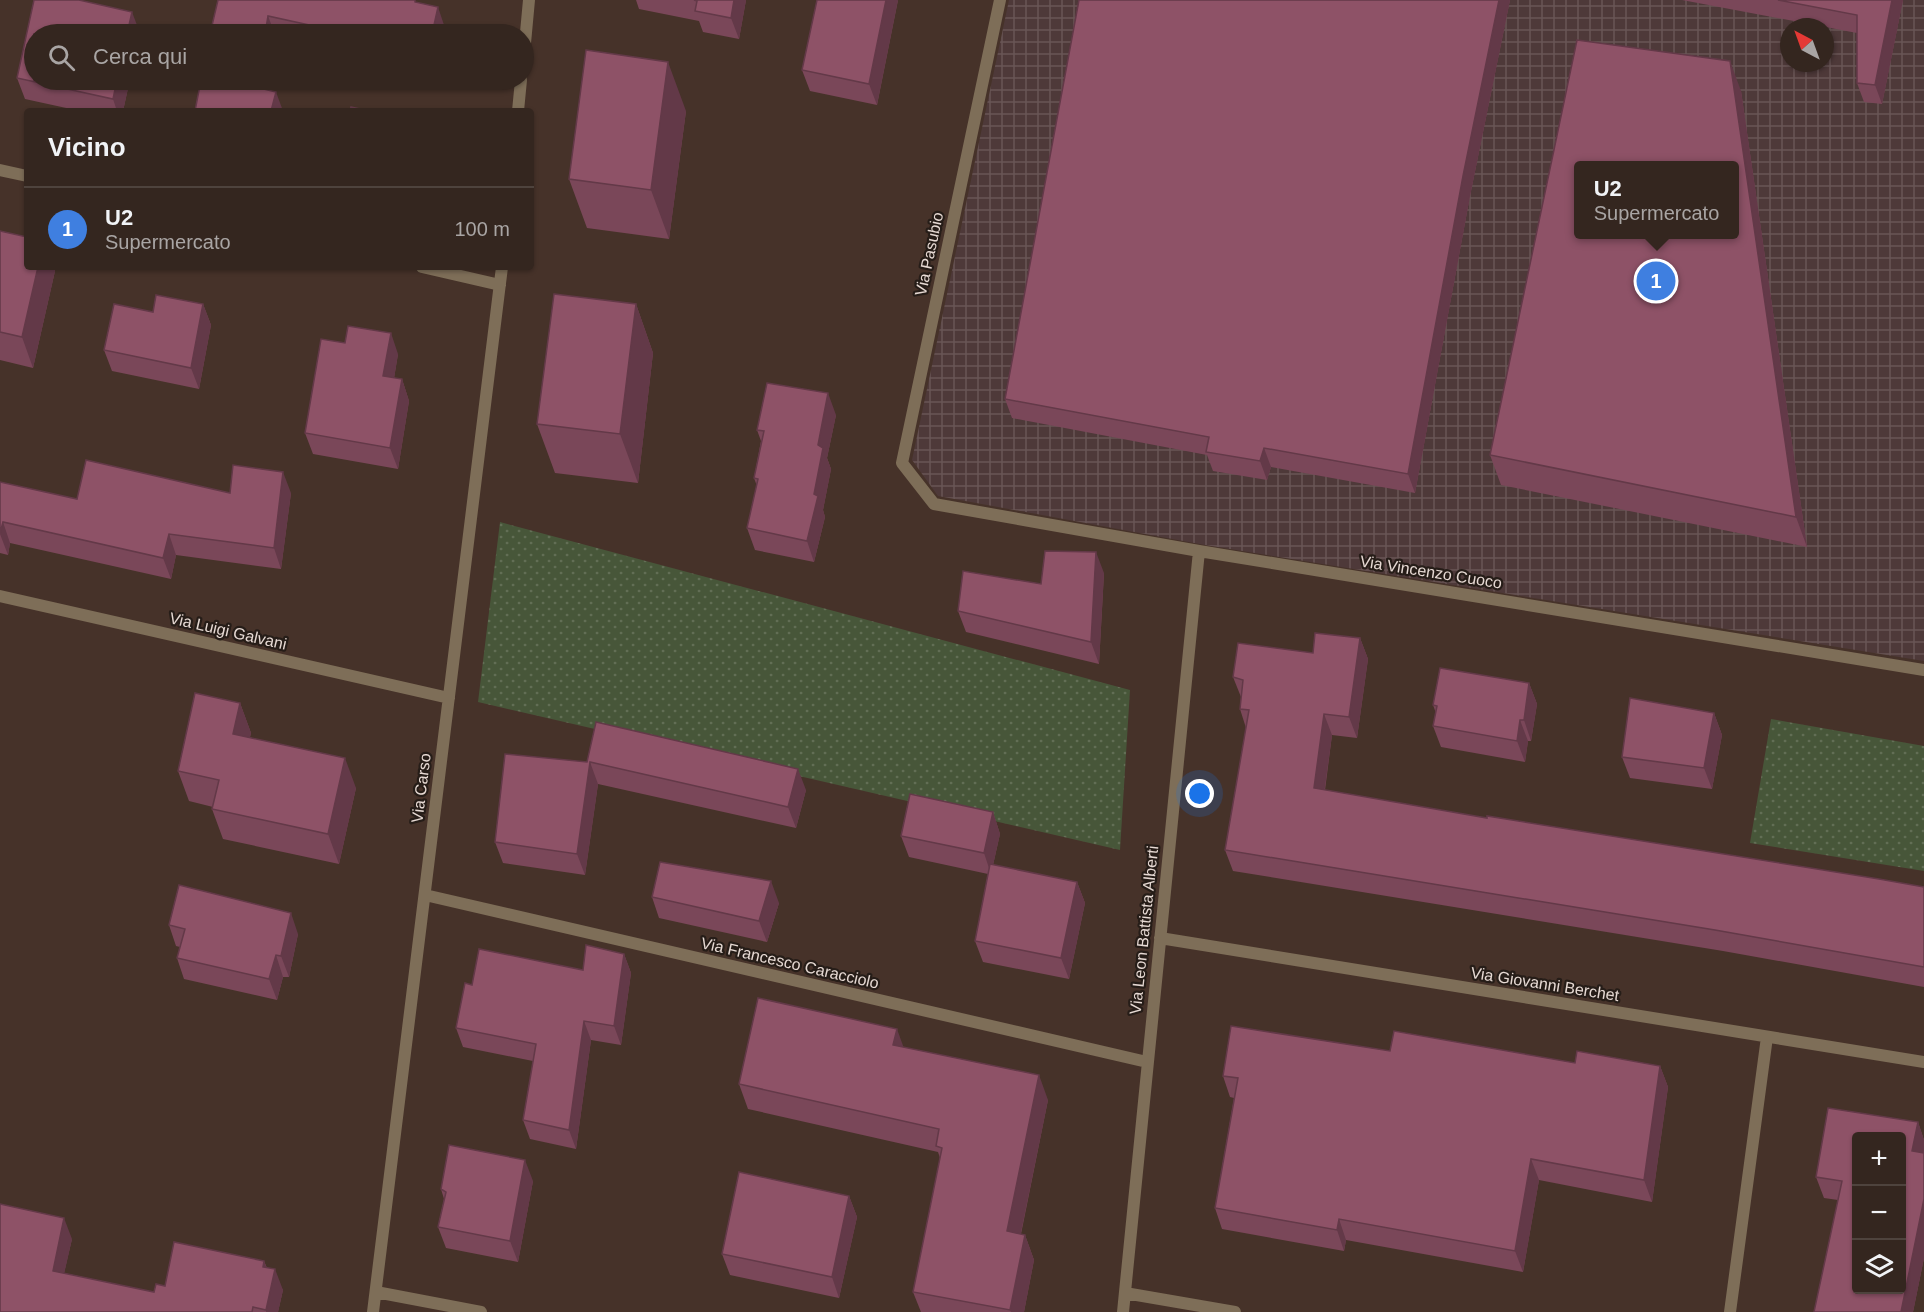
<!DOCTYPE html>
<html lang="it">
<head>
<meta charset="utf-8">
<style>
  body { margin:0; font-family:Arial,sans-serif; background:#3c2e28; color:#f1f3f6 }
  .controls { position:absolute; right:18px; bottom:18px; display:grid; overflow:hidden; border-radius:6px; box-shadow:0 2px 4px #0004 }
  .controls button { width:54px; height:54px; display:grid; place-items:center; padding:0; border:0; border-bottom:2px solid #4e433d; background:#34261f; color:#f1f3f6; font:30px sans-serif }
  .compass { position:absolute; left:1780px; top:18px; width:54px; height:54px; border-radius:50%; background:#34261f; box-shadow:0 2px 4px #0004; rotate:319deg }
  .you { position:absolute; left:1200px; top:794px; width:21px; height:21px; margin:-15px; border:4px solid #fff; border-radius:50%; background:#1a73e8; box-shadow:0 0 0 9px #1a73e833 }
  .badge { display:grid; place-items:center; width:39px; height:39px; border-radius:50%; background:#98b5fd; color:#fff; font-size:20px; font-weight:700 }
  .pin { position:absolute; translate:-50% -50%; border:3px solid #fff; box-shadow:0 2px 6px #0006 }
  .popup { position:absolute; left:1574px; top:161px; width:165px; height:78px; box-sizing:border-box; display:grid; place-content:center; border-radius:6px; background:#34261f; filter:drop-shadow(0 2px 4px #0005); font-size:20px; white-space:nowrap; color:#a9a5a4 }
  .popup b { font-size:22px; color:#f1f3f6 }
  .popup::after { content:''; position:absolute; left:50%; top:100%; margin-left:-12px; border:12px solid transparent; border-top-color:#34261f }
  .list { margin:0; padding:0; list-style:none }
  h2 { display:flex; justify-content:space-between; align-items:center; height:78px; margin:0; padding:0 24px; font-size:26px }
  h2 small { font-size:20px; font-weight:400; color:#a9a5a4 }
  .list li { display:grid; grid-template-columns:39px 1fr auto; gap:18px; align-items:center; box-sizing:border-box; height:84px; padding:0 24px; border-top:2px solid #4e433d }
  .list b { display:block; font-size:22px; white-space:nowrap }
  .list p { margin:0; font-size:20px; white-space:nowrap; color:#a9a5a4 }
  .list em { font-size:20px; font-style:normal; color:#a9a5a4 }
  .icon { flex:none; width:33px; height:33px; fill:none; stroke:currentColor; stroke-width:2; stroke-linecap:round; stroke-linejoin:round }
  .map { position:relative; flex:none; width:1924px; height:1312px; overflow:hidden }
  .search { position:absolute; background:#34261f; box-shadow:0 2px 4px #0004; left:24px; top:24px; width:510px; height:66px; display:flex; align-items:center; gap:15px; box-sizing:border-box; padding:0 21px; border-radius:33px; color:#a9a5a4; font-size:22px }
  .panel { position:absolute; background:#34261f; box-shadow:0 2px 4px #0004; left:24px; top:108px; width:510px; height:162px; border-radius:6px }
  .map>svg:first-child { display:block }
</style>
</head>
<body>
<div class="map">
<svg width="1924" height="1312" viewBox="0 0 1924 1312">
  <defs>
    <pattern id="industrial-grid" width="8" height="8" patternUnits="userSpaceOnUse" patternTransform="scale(1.5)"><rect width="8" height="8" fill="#4e3939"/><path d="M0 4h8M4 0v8" fill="none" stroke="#685555"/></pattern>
    <pattern id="green-dots" width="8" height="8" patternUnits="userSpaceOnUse" patternTransform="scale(1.5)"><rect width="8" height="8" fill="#475639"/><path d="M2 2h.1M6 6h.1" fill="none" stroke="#626e55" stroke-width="1.8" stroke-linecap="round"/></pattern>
  </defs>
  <rect width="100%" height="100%" fill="#463229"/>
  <!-- industrial -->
  <path fill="url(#industrial-grid)" fill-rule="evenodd" d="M1009,0H1924V661L1205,545L938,496L912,460ZM1789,27H1825V63H1789ZM1578,166H1734V234H1578Z"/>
  <!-- green -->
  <path fill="url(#green-dots)" d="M500,522L1130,690L1120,850L478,702Z
    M1771,719L1924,746V871L1750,843Z"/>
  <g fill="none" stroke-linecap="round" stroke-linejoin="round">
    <!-- street -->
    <path stroke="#7e6e58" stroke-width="12" d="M1000,0L902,463L934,504L1199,551L1924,670
      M524,54L529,0
      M518,111L521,80
      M0,170L27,176
      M422,267L500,285
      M0,596L449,698
      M425,895L1147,1062
      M1160,938L1924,1062
      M376,1292L481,1312
      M1125,1293L1235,1312
      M373,1312L502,267
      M1123,1312L1199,551
      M1730,1312L1767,1037"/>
  </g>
  <!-- wall -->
  <path fill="#7a4759" d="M218,0L418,3L445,28L444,34H210Z
    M636,0H746L739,39L703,32L699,21L639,9Z
    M898,0L877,105L810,91L802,70Z
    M1079,0H1510L1470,196L1415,493L1271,467L1267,480L1213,471L1207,455L1012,418L1005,399Z
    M1682,0H1903L1882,104L1864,102L1857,83V33Z
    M140,33L123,111H80L25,99L17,78Z
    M1741,91L1807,547L1501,485L1490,455Z
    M686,111L669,239L587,228L569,179Z
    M0,231L27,267H54L55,271L33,368L0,360Z
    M203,304L211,325L199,389L112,371L104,350L153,312Z
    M636,304L653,353L638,483L555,473L537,424Z
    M398,354L394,378L402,379L409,401L398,469L313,454L305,433Z
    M836,415L827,458L831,469L823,510L825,517L814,562L755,550L747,528L757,486L754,478L761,441L757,430Z
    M0,482L77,499L291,493L281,569L176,555L171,579L10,543L8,555L0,553Z
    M1104,573L1099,664L966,632L958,611L1041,584Z
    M1360,638L1368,659L1357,738L1332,735L1325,790L1487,818L1924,887V987L1723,951L1233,871L1225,850L1246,728L1240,709L1241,697L1233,677Z
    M1529,683L1537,704L1531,741H1528L1525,762L1441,747L1433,726L1436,713L1433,705Z
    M240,703L251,733L250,737L356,788L339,864L223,839L212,809L213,807L189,801L178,771Z
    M1714,713L1722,735L1712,789L1630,778L1622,757Z
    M587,762L806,790L796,828L598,784L585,875L503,863L495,842Z
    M993,812L1000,834L993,865L1077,882L1085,903L1069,979L983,962L975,941L988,874L909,857L901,836Z
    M652,897L779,903L767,942L659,918Z
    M169,925L298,934L289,977H283L277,1000L184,979L177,958L180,947L176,946Z
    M624,954L631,973L621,1045L591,1040L576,1149L530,1139L523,1120L533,1061L463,1047L456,1028L472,985L583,970Z
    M904,1048L1048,1100L1021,1234L1025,1235L1034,1260L1024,1312H921L913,1292L940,1158L938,1152L748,1109L739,1084Z
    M1390,1051L1575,1063L1660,1066L1668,1087L1652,1202L1539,1180L1523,1272L1346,1240L1344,1251L1222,1229L1215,1208L1234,1098L1230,1097L1223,1076Z
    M1918,1122L1924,1140V1258L1913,1312H1814L1838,1200L1824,1198L1816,1177Z
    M533,1181L518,1262L446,1248L438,1227L444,1199L441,1189Z
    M849,1196L857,1217L839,1298L730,1275L722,1254Z
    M72,1239L64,1273L154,1292L165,1286L264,1261L267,1268L283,1290L278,1312H0Z"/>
  <!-- shaded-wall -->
  <path fill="#633948" d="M734,0H746L739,39L731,18Z
    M886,0H898L877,105L869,84Z
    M1499,0H1510L1470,196L1415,493L1408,474L1463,176Z
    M1892,0H1903L1882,104L1875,85Z
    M438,7L445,28L444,34H432Z
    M132,12L140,33V34H127Z
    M268,16L275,34H265Z
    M1730,61L1741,91L1807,547L1796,517Z
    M668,62L686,111L669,239L651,190Z
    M117,80H130L123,111H117L113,99Z
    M256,80H268L263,108L255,87Z
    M276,92L283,111H271Z
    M38,267H54L55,271L33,368L22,337Z
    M203,304L211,325L199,389L191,368Z
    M636,304L653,353L638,483L620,434Z
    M391,333L398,354L391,397L383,376Z
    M402,379L409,401L398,469L390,448Z
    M828,393L836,415L827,458L831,469L823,510L825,517L814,562L807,541L814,494L818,445Z
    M1264,448L1271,467L1267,480L1260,461Z
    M283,472L291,493L281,569L274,548Z
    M3,522L10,543L8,555L0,534Z
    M169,534L176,555L171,579L163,558Z
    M1096,552L1104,573L1099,664L1091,642Z
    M1360,638L1368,659L1357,738L1349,717Z
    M1529,683L1537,704L1531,741L1524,720Z
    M240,703L251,733L244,764L233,734Z
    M1714,713L1722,735L1712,789L1704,768Z
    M1324,714L1332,735L1322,809L1314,788Z
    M1520,720L1528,741L1525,762L1517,741Z
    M345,758L356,788L339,864L328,834Z
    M590,762L598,784L585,875L577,854Z
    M798,769L806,790L796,828L788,807Z
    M993,812L1000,834L991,874L984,853Z
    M771,881L779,903L767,942L759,921Z
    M1077,882L1085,903L1069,979L1061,958Z
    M291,913L298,934L289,977L281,956Z
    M624,954L631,973L621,1045L614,1026Z
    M276,955L283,977L277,1000L269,979Z
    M584,1021L591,1040L576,1149L569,1130Z
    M897,1029L906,1054L893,1045Z
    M1660,1066L1668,1087L1652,1202L1644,1180Z
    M1039,1075L1048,1100L1016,1257L1007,1231Z
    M1918,1122L1924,1140V1151L1920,1172L1912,1151Z
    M1531,1159L1539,1180L1523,1272L1515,1251Z
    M525,1160L533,1181L518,1262L510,1241Z
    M849,1196L857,1217L839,1298L832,1277Z
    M1924,1199V1258L1913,1312H1901Z
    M64,1218L72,1239L60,1292L53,1271Z
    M1339,1219L1346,1240L1344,1251L1337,1230Z
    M1025,1235L1034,1260L1024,1312H1011L1010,1310Z
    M264,1261L272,1282L275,1269L283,1290L278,1312H266V1310L263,1267Z"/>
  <!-- building -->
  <path fill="#8e5267" stroke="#633948" stroke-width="1.5" fill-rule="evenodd" d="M34,0H79L132,12L127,34H34V80H117L113,99L17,78Z
    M218,0H415V2L438,7L432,34H350L268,16L265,34H210Z
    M694,0H734L731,18L695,11L697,1Z
    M817,0H886L869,84L802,70Z
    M1079,0H1499L1463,176L1408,474L1264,448L1260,461L1206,452L1209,437L1005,399Z
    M1778,0H1892L1875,85L1857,83V15Z
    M1577,40L1730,61L1796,517L1490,455ZM1578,165H1734V234H1578Z
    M586,50L668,62L651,190L569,179Z
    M201,80H256L255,87L276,92L271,111H195Z
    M351,107L369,111H350Z
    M0,231L27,237V267H38L22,337L0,332Z
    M554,294L636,304L620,434L537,424Z
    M156,295L203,304L191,368L104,350L114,304L153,312Z
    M348,326L391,333L383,376L402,379L390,448L305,433L321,339L345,343Z
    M767,383L828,393L818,445L823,448L814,494L818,496L807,541L747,528L758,479L754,478L764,431L757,430Z
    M86,460L230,493L233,465L283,472L274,548L169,534L163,558L3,522L0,533V482L77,499Z
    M1045,551L1096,552L1091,642L958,611L963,571L1041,584Z
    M1315,633L1360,638L1349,717L1324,714L1314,788L1487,818V816L1879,879L1924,887V967L1715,930L1225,850L1249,710L1240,709L1243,680L1233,677L1238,643L1313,653Z
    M1440,668L1529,683L1524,720H1520L1517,741L1433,726L1437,706L1433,705Z
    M195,693L240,703L233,734L345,758L328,834L212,809L219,780L178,771Z
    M1630,698L1714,713L1704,768L1622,757Z
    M596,722L798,769L788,807L590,762L577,854L495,842L505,754L587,762Z
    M910,794L993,812L984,853L901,836Z
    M660,862L771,881L759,921L652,897Z
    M990,864L1077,882L1061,958L975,941Z
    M179,885L291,913L281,956L276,955L269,979L177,958L185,929L169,925Z
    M586,945L624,954L614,1026L584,1021L569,1130L523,1120L536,1044L456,1028L465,983L472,985L479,949L583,970Z
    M758,998L897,1029L893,1045L1039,1075L1007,1231L1025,1235L1010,1310L913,1292L942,1148L936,1146L939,1129L739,1084Z
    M1231,1026L1390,1051L1394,1031L1575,1063L1577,1051L1660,1066L1644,1180L1531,1159L1515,1251L1339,1219L1337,1230L1215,1208L1238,1078L1223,1076Z
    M1828,1108L1918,1122L1912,1151L1924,1153V1199L1901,1312H1814L1842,1181L1816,1177ZM1857,1137H1902V1290H1857Z
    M449,1145L525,1160L510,1241L438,1227L446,1192L441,1189Z
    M739,1172L849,1196L832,1277L722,1254Z
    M0,1204L64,1218L53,1271L154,1292L156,1284L165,1286L174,1242L264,1261L263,1267L275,1269L266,1310L253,1307L252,1312H0Z"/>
  <g text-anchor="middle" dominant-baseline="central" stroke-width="4.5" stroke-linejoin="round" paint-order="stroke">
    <!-- street labels -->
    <g font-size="16" fill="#e6d9d3" stroke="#261d18">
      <text transform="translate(929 254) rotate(-78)">Via Pasubio</text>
      <text transform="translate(1431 572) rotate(9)">Via Vincenzo Cuoco</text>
      <text transform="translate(228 631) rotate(13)">Via Luigi Galvani</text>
      <text transform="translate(421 788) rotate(-83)">Via Carso</text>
      <text transform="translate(1144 930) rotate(-84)">Via Leon Battista Alberti</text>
      <text transform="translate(790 963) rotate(13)">Via Francesco Caracciolo</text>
      <text transform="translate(1545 984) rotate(9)">Via Giovanni Berchet</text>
    </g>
  </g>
</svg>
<div class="controls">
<button>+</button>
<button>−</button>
<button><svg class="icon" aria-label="layers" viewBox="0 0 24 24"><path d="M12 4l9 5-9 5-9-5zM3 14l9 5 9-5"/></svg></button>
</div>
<svg class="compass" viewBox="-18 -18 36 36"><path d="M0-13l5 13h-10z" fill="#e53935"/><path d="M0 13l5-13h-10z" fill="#a9a5a4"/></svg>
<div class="you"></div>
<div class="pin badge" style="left:1656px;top:281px;background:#3f7fe0">1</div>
<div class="popup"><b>U2</b>Supermercato</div>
<div class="search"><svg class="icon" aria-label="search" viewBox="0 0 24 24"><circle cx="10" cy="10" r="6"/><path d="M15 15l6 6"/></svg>Cerca qui</div>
<section class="panel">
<h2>Vicino<small></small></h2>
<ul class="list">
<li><span class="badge" style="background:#3f7fe0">1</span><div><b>U2</b><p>Supermercato</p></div><em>100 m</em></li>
</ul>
</section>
</div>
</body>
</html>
